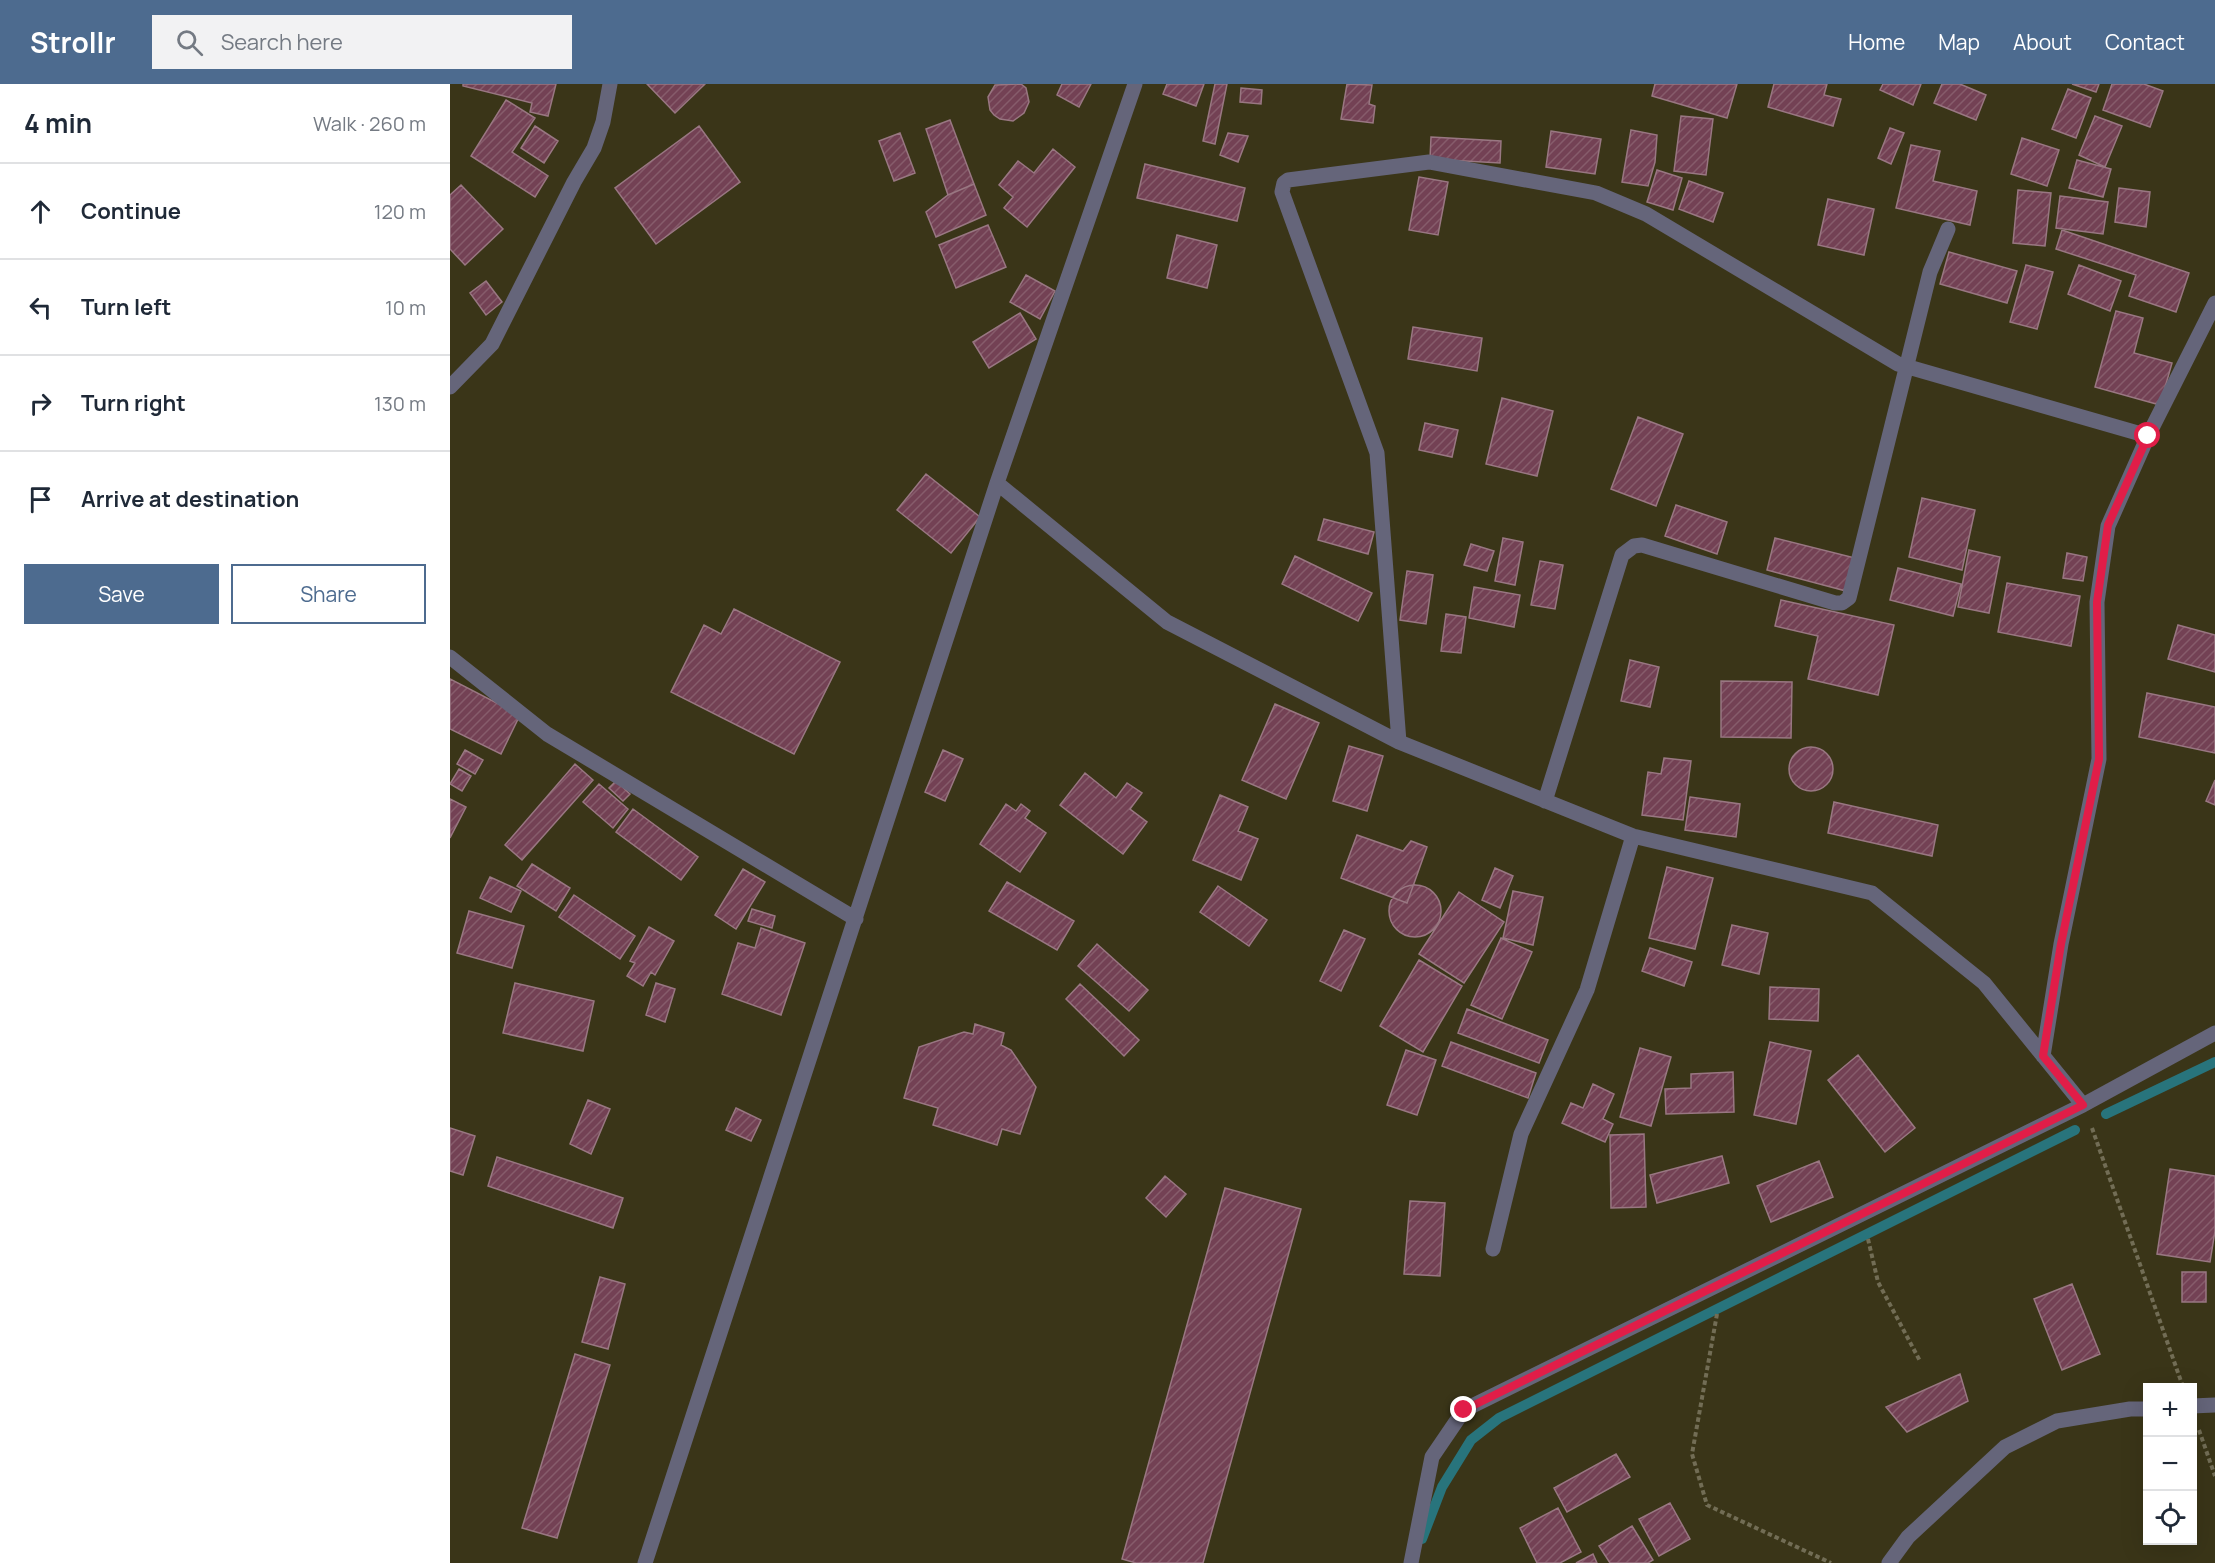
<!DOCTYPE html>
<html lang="en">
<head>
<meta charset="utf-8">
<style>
  body { margin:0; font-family:Manrope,sans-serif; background:#f2f2f3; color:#1f2937 }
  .controls { position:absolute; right:18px; bottom:18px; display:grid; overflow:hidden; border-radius:0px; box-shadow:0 6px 24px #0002 }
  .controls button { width:54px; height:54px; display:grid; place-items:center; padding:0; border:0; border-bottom:2px solid #e0e1e3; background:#fff; color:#1f2937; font:30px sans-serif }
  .stop { position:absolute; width:18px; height:18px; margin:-14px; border:4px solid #e11d48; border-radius:50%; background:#fff }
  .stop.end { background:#e11d48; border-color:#fff; box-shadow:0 2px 6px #0008 }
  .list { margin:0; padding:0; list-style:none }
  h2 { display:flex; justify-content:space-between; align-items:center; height:78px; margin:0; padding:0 24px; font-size:26px }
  h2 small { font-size:20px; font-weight:400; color:#747a83 }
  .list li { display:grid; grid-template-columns:39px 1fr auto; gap:18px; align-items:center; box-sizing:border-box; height:96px; padding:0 24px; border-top:2px solid #e0e1e3 }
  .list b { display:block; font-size:22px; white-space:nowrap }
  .list em { font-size:20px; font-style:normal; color:#747a83 }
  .actions { display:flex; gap:12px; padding:18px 24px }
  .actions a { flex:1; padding:14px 0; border:2px solid #4d6b8f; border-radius:0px; text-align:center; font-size:21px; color:#4d6b8f }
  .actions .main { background:#4d6b8f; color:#fff }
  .icon { flex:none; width:33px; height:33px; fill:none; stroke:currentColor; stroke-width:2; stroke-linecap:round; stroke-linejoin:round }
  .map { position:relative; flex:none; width:1765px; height:1479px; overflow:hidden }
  header { display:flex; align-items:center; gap:36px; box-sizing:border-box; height:84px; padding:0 30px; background:#4d6b8f; color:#fff }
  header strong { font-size:28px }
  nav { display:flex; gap:33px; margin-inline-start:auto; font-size:21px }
  .search { width:420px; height:54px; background:#f2f2f3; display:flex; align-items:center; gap:15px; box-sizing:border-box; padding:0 21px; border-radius:0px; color:#747a83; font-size:22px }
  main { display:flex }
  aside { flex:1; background:#fff }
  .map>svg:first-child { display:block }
</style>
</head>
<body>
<header>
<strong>Strollr</strong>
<div class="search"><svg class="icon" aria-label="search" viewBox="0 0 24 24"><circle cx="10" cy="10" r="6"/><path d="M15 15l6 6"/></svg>Search here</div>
<nav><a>Home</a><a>Map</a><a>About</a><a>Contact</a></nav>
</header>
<main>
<aside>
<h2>4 min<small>Walk · 260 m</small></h2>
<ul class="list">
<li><svg class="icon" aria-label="ahead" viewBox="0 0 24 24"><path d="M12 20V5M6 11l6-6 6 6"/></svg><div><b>Continue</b></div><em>120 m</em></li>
<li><svg class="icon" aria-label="left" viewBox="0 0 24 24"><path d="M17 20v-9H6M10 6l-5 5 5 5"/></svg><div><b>Turn left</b></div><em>10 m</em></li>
<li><svg class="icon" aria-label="right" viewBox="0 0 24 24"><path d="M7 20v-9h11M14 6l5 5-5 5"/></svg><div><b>Turn right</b></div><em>130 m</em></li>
<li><svg class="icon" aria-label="arrive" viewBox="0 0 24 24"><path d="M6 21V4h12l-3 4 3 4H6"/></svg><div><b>Arrive at destination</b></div></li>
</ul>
<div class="actions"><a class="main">Save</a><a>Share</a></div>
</aside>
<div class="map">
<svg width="1765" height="1479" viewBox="0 0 1765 1479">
  <defs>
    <pattern id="building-hatch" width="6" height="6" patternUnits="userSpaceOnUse" patternTransform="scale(1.5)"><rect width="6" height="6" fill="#734154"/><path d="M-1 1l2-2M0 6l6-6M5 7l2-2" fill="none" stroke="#865c6b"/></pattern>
  </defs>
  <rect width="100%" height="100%" fill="#3a3518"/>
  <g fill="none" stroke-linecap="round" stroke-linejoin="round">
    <!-- stream -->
    <path stroke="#28747c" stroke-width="10" d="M1656,1030L1765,978
      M972,1455L992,1403L1021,1356L1049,1334L1625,1046"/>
  </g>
  <!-- building -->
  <path fill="url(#building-hatch)" stroke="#997782" stroke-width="1.5" d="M13,0H106L98,32L80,28L82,19L13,2Z
    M197,0H255L225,29Z
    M571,0L576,4L579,18L574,29L563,37L550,35L544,31L540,26L538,13L545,1Z
    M612,0H641L629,23L607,11Z
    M717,0H754L746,22L713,10Z
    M765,0H777L765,60L753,57Z
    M897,0L922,1L919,20L925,22L923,39L891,35Z
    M1205,0H1287L1277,34L1202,12Z
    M1324,0H1377L1374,11L1391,15L1383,42L1318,23Z
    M1433,0H1471L1463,21L1430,6Z
    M1492,0H1510L1536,11L1526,36L1484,19Z
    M1622,0H1649L1646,8Z
    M1662,0H1694L1713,7L1700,43L1653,26Z
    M791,4L812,6L811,20L790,18Z
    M1618,5L1641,14L1626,54L1602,45Z
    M56,16L85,34L62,68L98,92L85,113L21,72Z
    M1231,32L1263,35L1256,91L1224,87Z
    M1645,32L1672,42L1655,83L1629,71Z
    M500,36L524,100L498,111L476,45Z
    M85,42L108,57L94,79L71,64Z
    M249,42L290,98L206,160L165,104Z
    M1440,44L1454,49L1441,80L1428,74Z
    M1181,46L1207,51L1205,78L1198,102L1172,98Z
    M1101,47L1151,55L1145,90L1096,83Z
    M450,49L465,89L444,97L429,57Z
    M778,49L798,52L788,78L770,71Z
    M981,53L1051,57L1050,79L980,75Z
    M1572,54L1609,66L1597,102L1561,90Z
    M1461,61L1490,67L1483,97L1527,107L1520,141L1446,124Z
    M603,65L625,83L577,143L554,124L563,113L549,101L568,77L584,89Z
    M1627,76L1661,85L1653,113L1619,104Z
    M695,80L795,104L787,137L687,114Z
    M1207,86L1232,94L1223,126L1197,118Z
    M969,93L998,98L988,151L959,146Z
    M1239,97L1273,109L1263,138L1229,125Z
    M524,100L536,131L486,153L476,128L498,111Z
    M11,101L53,145L15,181L0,165V111Z
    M1669,104L1700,108L1696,143L1665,138Z
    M1568,106L1601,109L1595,162L1563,159Z
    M1610,112L1658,118L1653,150L1606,144Z
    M1378,115L1424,125L1414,171L1368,161Z
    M538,141L556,183L506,204L489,161Z
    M1612,146L1739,189L1726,228L1679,212L1686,191L1606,165Z
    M727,151L767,161L757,204L717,194Z
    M1499,168L1567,187L1557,219L1490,200Z
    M1576,181L1603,188L1587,245L1560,238Z
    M1629,181L1671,197L1660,227L1618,210Z
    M576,191L605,207L590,235L560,218Z
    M36,197L52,218L36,231L20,209Z
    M1666,227L1693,234L1684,269L1722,279L1710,321L1645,303Z
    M570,229L586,255L539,284L523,258Z
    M963,243L1032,254L1027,287L958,275Z
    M1052,314L1103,327L1087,392L1036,380Z
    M1188,333L1233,350L1206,422L1161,405Z
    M975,339L1008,346L1002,373L969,366Z
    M476,390L530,433L501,469L447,426Z
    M1472,414L1525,426L1512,486L1459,473Z
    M1226,421L1277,438L1267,470L1215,452Z
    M874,435L924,448L918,470L868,456Z
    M1053,454L1073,458L1065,501L1045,497Z
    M1325,454L1405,474L1396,507L1317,486Z
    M1021,460L1044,467L1037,487L1014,481Z
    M1519,466L1550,473L1539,529L1508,523Z
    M1617,469L1637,473L1633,497L1613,494Z
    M845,472L922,509L908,537L832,500Z
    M1090,477L1113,481L1105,525L1081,521Z
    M1448,484L1511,500L1503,532L1440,516Z
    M957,487L983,491L976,540L950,536Z
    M1557,499L1630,512L1621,562L1548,548Z
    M1024,503L1070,511L1064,543L1019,534Z
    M1331,516L1444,541L1428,611L1358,595L1368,552L1325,542Z
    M284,525L390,578L344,670L221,608L254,541L271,550Z
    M996,530L1016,533L1011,569L991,567Z
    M1728,541L1765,551V588L1718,575Z
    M1180,576L1209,583L1200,623L1171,617Z
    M0,595L70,631L51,670L0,645Z
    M1271,597L1342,598L1341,654L1271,653Z
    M1697,609L1765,623V669L1689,653Z
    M825,620L869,639L836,715L792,696Z
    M899,662L933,672L917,727L883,717Z
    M1339 685a22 22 0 1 1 44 0a22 22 0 1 1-44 0Z
    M15,666L33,676L25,690L7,680Z
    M493,666L513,675L495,717L475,708Z
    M1214,674L1241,677L1233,736L1192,731L1198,688L1211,690Z
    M125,680L143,696L72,776L55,761Z
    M9,685L21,692L12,707L0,700Z
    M635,689L666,714L677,699L692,709L680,725L697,738L673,770L610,721Z
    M1765,696V721L1756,717Z
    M166,697L180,710L173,717L159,704Z
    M149,700L178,725L163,744L133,718Z
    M770,711L798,723L788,747L808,755L791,796L743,776Z
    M1240,713L1290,720L1286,753L1235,746Z
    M0,715L16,723L0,754Z
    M1384,718L1488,741L1482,772L1378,749Z
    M556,720L566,727L571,720L580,727L575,734L596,749L570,788L530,760Z
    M183,725L248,773L231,796L166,748Z
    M907,751L953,767L961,757L977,763L957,819L891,794Z
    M82,780L120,804L106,827L67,802Z
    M1217,783L1263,794L1245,865L1199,854Z
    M1045,784L1063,792L1050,824L1032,816Z
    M293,785L315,798L286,845L265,831Z
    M40,793L71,807L61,828L30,814Z
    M557,798L624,837L607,866L539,827Z
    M939 827a26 26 0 1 1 52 0a26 26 0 1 1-52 0Z
    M768,802L817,836L799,862L750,828Z
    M1063,807L1093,813L1083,861L1053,854Z
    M1009,808L1054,838L1014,899L969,870Z
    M124,811L185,852L170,875L109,833Z
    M302,825L325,832L322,844L298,837Z
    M19,827L74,842L62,884L7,869Z
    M1282,841L1318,849L1309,890L1272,881Z
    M199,843L224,857L205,891L201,888L193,902L177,892L185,879L180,877Z
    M311,844L355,859L331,931L272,910L288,859L305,864Z
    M894,846L915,855L891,907L870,897Z
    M1051,854L1082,868L1052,935L1021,921Z
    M647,860L698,906L679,927L628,882Z
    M1200,864L1242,878L1234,902L1192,887Z
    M969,876L1012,902L973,968L930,942Z
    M65,899L144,917L133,967L53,949Z
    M206,899L225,905L215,938L196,931Z
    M630,900L689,956L674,972L616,915Z
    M1320,903L1369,905L1368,937L1319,935Z
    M1017,925L1098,956L1089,979L1008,949Z
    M525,940L554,949L551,961L561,966L586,1003L570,1050L552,1045L547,1061L483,1041L488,1024L454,1014L469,963L514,948L523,950Z
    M1001,958L1086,989L1078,1014L992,982Z
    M1320,958L1361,967L1346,1040L1304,1031Z
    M1190,964L1221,973L1201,1042L1170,1033Z
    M956,966L986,976L967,1031L937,1021Z
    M1408,971L1465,1044L1435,1068L1378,996Z
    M1283,988L1284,1028L1216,1030L1215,1005L1241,1004V990Z
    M1143,1000L1164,1010L1153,1035L1163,1040L1155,1058L1112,1039L1121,1019L1133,1024Z
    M138,1016L160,1025L141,1070L120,1060Z
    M286,1024L311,1036L301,1057L276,1046Z
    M0,1044L25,1052L13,1091L0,1087Z
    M1194,1050L1196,1123L1161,1124L1160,1051Z
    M1272,1072L1279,1099L1207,1119L1200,1091Z
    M47,1073L173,1114L163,1144L38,1102Z
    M1369,1077L1383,1113L1321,1138L1307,1102Z
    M1720,1085L1765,1092V1147L1760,1178L1707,1170Z
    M715,1092L736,1110L716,1133L696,1114Z
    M775,1104L851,1125L753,1479H686L672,1475Z
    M960,1117L995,1119L990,1192L954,1190Z
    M1732,1188H1756V1218H1732Z
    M150,1193L175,1200L158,1265L132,1258Z
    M1622,1200L1650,1270L1612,1286L1584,1215Z
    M125,1270L160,1281L107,1454L72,1444Z
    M1510,1290L1518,1317L1457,1348L1436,1323Z
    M1166,1370L1180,1393L1117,1428L1104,1404Z
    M1220,1419L1240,1455L1209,1472L1189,1435Z
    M1108,1424L1131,1468L1110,1479H1087L1070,1444Z
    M1182,1442L1203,1476L1198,1479H1160L1149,1462Z
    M1143,1470L1147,1479H1126Z"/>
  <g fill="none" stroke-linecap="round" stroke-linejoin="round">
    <!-- path -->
    <path stroke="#726d55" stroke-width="4" stroke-dasharray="4.5 3" stroke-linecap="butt" d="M1642,1044L1732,1300
      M1418,1155L1428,1198L1470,1277
      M1267,1230L1242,1370L1257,1421L1381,1479
      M1749,1346L1765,1392"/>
    <!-- minor -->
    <path stroke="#65657a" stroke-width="15" d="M0,303L42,260L124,98L144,64L153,38L160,0
      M547,399L717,538L949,658L1183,752L1422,809L1534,899L1633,1021
      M0,573L97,650L406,835
      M949,658L927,369L832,108L834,99L838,96L979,78L1146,109L1196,130L1448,280L1698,352L1765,219
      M1095,717L1172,471L1184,462L1192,461L1385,519H1392L1399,514L1480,188L1498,145
      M1593,972L1611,860L1649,675L1647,518L1658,442L1698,352
      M1043,1165L1071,1050L1137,906L1183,752
      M1742,1322L1765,1321
      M195,1479L547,399L685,0
      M961,1479L982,1373L1014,1326L1633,1021L1765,949
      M1439,1479L1458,1453L1555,1363L1607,1337L1680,1325H1698"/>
  </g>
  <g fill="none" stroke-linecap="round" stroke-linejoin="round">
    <!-- route -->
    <path stroke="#e11d48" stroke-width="8" d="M1014,1326L1633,1021L1593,972L1611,860L1649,675L1647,518L1658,441L1698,352"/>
  </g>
</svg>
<div class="controls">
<button>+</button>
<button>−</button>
<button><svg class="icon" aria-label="locate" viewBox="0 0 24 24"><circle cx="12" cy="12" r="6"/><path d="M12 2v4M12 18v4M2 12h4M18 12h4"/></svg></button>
</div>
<div class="stop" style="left:1698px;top:352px"></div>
<div class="stop end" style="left:1014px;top:1326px"></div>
</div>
</main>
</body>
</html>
